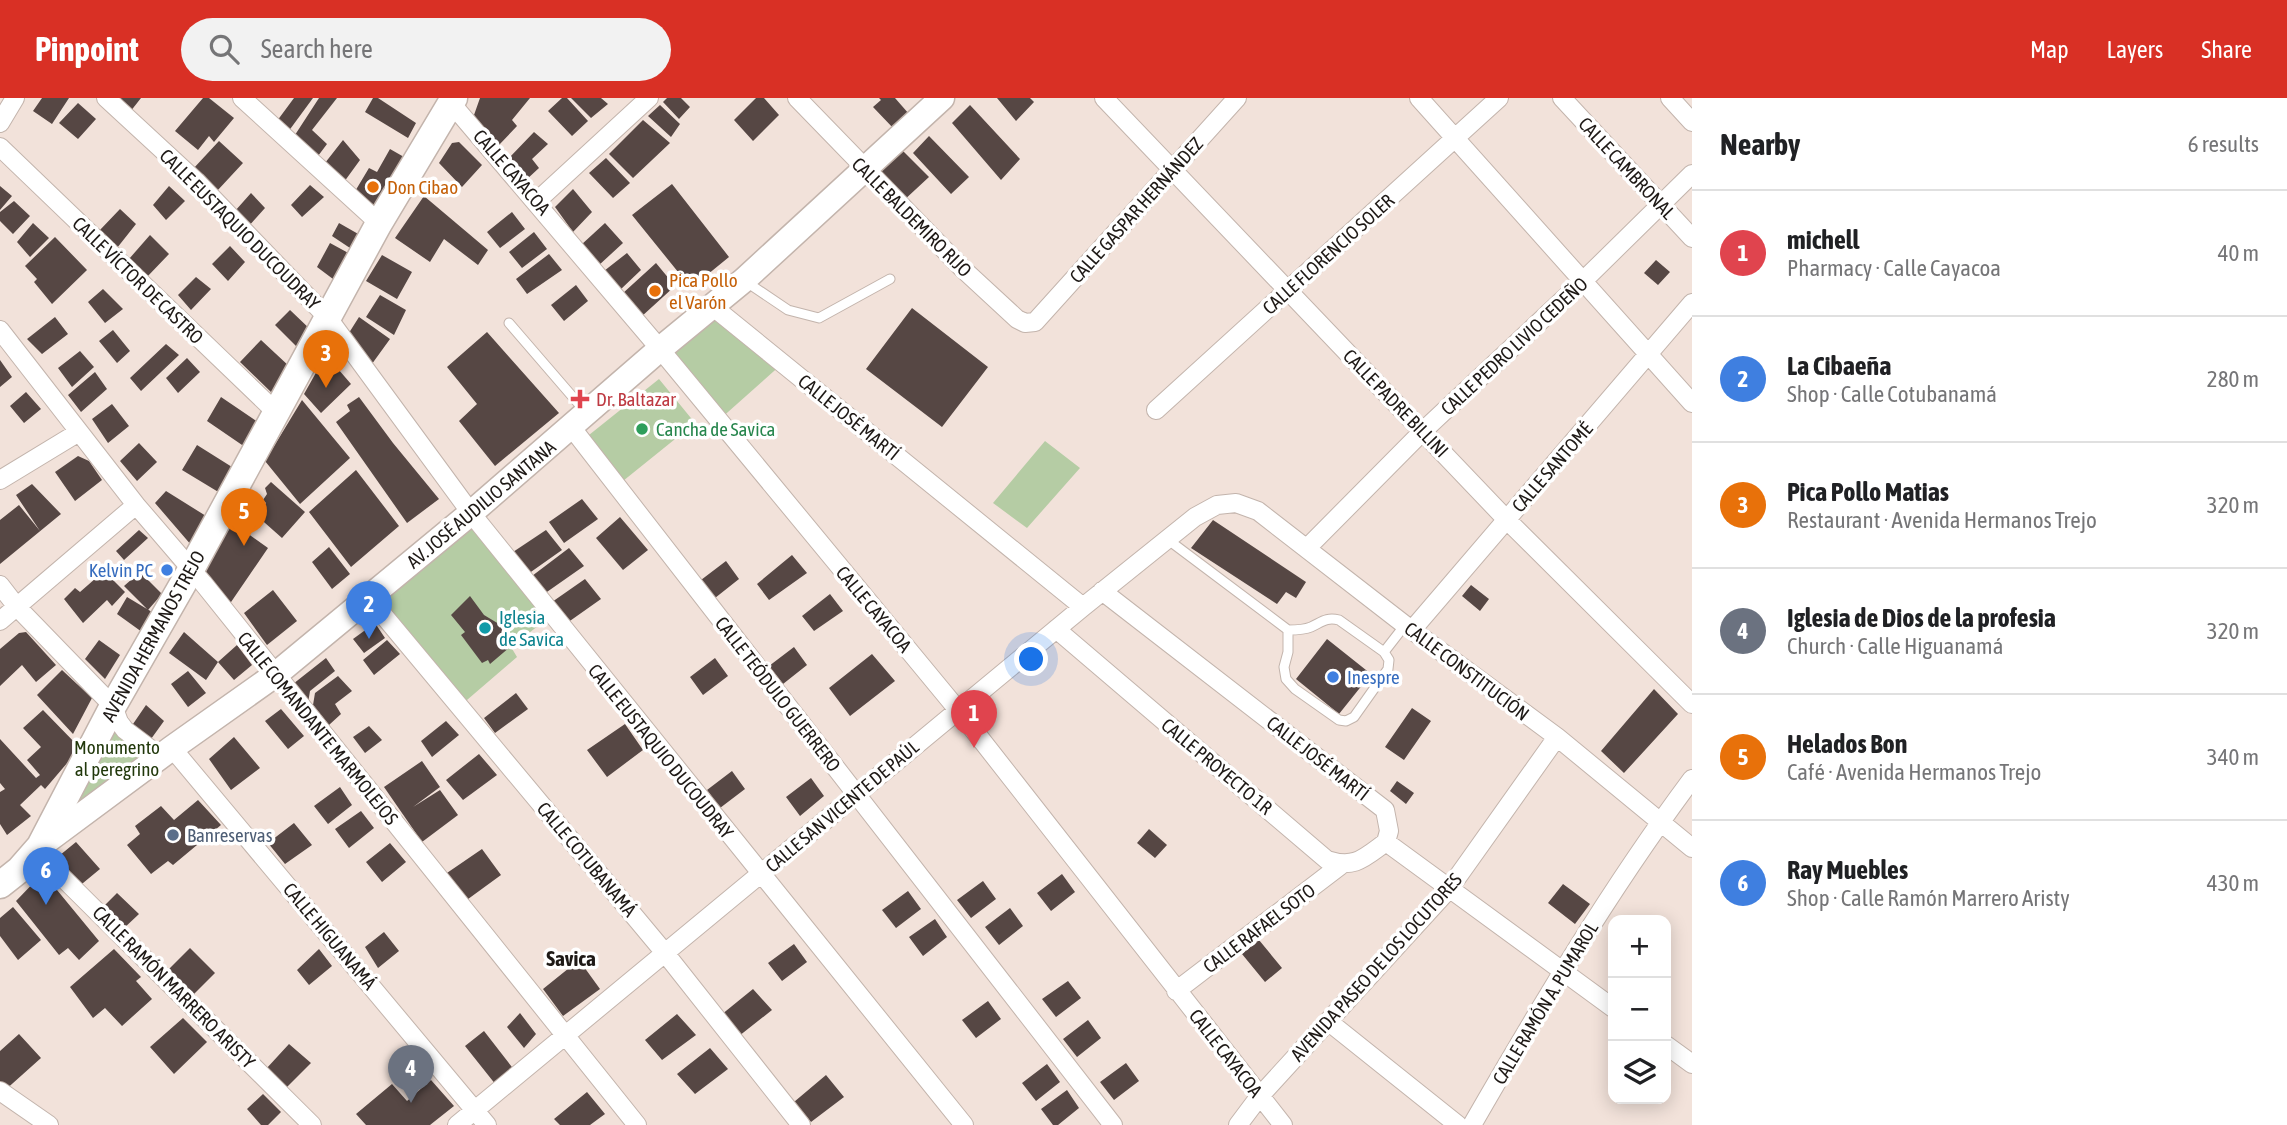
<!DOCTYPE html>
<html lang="en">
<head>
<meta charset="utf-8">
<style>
  body { margin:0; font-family:"Asap Condensed",sans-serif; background:#f2f2f2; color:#202124 }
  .controls { position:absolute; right:21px; bottom:21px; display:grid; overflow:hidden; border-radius:14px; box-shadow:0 4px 18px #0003 }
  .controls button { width:63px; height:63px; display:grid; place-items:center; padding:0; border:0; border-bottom:2px solid #e0e0e0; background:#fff; color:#202124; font:35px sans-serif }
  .you { position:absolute; left:1032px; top:562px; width:24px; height:24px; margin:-18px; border:5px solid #fff; border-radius:50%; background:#1a73e8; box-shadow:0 0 0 10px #1a73e833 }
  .badge { display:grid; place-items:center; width:46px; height:46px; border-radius:50%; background:#d93025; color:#fff; font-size:23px; font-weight:700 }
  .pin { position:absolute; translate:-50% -58px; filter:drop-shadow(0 2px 4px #0008) }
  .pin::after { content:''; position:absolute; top:37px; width:24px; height:21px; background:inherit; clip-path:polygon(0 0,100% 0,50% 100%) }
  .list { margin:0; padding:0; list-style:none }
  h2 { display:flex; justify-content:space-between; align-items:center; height:91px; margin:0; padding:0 28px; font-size:30px }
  h2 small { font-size:23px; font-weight:400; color:#757577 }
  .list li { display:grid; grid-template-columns:46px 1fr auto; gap:21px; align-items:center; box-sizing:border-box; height:126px; padding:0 28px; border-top:2px solid #e0e0e0 }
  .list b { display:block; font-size:26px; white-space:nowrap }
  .list p { margin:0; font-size:23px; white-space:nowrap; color:#757577 }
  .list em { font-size:23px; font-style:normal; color:#757577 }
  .icon { flex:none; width:38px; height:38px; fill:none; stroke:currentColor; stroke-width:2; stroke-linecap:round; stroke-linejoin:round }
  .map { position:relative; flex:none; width:1692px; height:1027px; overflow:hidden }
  header { display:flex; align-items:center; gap:42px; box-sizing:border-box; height:98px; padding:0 35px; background:#d93025; color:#fff }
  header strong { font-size:33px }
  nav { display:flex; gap:38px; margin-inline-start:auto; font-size:24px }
  .search { width:490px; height:63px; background:#f2f2f2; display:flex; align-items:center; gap:18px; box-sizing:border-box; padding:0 24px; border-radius:38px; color:#757577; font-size:26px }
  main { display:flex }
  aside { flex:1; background:#fff }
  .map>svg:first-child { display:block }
</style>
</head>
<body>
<header>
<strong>Pinpoint</strong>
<div class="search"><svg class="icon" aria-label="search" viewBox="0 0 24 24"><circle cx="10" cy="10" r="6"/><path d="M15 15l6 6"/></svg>Search here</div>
<nav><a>Map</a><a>Layers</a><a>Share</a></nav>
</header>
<main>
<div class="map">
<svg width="1692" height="1027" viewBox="0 0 1692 1027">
  <rect width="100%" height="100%" fill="#f2e2da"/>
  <!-- green -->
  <path fill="#b5cca4" d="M712,208L783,265L719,322L660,251Z
    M659,281L695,325L623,383L589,337Z
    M1045,343L1080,370L1027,430L993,405Z
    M471,415L552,517L511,549L517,559L460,608L369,500Z
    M113,608L161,659L40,748Z"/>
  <!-- building -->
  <path fill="#564744" d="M42,0H69L52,26L33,13Z
    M113,0H141L130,14Z
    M203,0H209L234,20L214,44L209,38L198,52L175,33Z
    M294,0H313L288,34L277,23Z
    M319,0H337L312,32L327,46L318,58L293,40Z
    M373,0H378L416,25L408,40L365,14Z
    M480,0H530L512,22L517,28L499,47L477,23L474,17Z
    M562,0H567L588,23L572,38L548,13Z
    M571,0H601L608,6L591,20Z
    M667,0H681L690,9L679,21L663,4Z
    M756,0H764L779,17L753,43L734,22Z
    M879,0H895L909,16L894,31L873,9L881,2Z
    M997,0H1030L1034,4L1016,23Z
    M78,5L96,21L78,41L59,25Z
    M660,7L680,26L671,39L648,18Z
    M970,7L1020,61L1001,82L952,25Z
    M643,22L670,45L633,80L609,56Z
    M534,34L548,46L532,61L539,70L526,82L509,60Z
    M929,38L969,79L951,96L913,55Z
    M343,42L360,62L344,84L325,65Z
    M219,43L243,65L217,93L193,71Z
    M459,44L482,67L462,89L439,65L452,45Z
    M390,51L404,59L394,82L390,81L379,108H369L354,95L369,70L377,74Z
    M902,52L929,79L902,104L875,76Z
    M606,60L630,85L613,100L589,75Z
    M672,86L729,159L691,190L632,117Z
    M310,87L324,99L302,119L291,107Z
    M0,88L12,98L0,112Z
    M169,88L185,103L166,122L153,107Z
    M573,91L592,114L573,134L555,109Z
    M251,95L265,110L248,129L235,113Z
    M424,98L488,152L478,167L444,141L430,164L395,140Z
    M14,103L30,118L13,136L0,123V114Z
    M120,111L136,126L117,150L99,133Z
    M512,114L525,131L500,150L487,134Z
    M33,125L49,140L30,159L17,144Z
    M339,125L360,137L353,152L332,138Z
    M605,125L623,145L598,168L581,147Z
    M534,134L547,151L522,170L509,154Z
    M150,137L169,156L146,180L129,161Z
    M55,139L87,172L52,206L34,184L37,181L25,168Z
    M330,145L352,157L337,184L317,169Z
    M230,148L245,164L228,183L212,166Z
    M627,155L641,172L620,192L604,173Z
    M549,156L562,172L527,196L516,181Z
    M382,157L412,174L397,201L366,183Z
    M1656,162L1670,174L1658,187L1644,175Z
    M656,165L675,188L641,219L622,196Z
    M196,179L211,191L191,212L178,197Z
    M576,187L588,203L564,223L551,207Z
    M103,191L123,211L105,225L88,204Z
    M380,197L406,212L394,237L366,219Z
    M912,210L988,269L942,329L866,271Z
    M290,212L312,233L297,249L275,227Z
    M55,219L68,236L42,256L27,241Z
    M359,219L390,241L369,270L347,238Z
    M113,232L130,253L117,265L99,243Z
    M487,234L559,315L495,368L459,323L477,306L447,269Z
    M261,242L290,269L273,296L240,264Z
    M166,246L179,257L141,293L130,280Z
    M80,253L94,269L72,289L58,270Z
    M326,257L351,286L321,315L304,296Z
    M187,260L200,274L178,295L166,280Z
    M0,262L12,279L0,289Z
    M95,274L107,291L81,314L68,297Z
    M26,294L41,311L24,325L10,308Z
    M221,299L258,324L245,349L207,323Z
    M359,299L393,345L439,401L407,425L336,324L350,313L347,307Z
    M302,302L350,360L300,406L265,363Z
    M112,306L129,328L108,345L92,321Z
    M139,345L157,364L137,383L120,363Z
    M197,347L232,369L220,395L182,372Z
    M78,358L89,363L102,382L75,403L55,374Z
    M356,372L399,428L351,469L309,414Z
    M271,384L305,414L282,440L256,417L266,405L263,402L267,396L265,390Z
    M32,386L61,416L0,466V422L19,407L40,433L16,397Z
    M166,393L206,418L192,448L155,405Z
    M582,401L598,421L564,445L549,424Z
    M620,419L648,452L623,472L596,440Z
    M1213,422L1306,484L1296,500L1286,494L1277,506L1191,450Z
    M233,425L268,450L229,507L207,481L205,469Z
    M139,432L148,440L124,462L116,453Z
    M546,432L562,452L528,476L513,454Z
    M329,449L350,476L332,491L312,464Z
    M569,450L584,468L544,496L532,478Z
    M792,457L807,475L769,502L757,486Z
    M726,463L739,481L715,500L701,482Z
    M104,473L125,494L112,508L107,502L83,525L64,501L75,490L80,494Z
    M140,474L162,496L148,512L124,488Z
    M585,481L601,501L567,525L552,504Z
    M1471,487L1489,501L1480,513L1462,498Z
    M273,492L297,523L267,547L244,515Z
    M830,496L843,513L814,533L802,518Z
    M470,498L484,517L499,526L513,515L519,523L501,535L510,549L490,566L488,562L482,565L461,537L465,534L451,517Z
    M127,499L152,514L142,534L117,516Z
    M375,525L385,540L364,555L353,541Z
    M26,534L56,567L36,584L22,567L0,588V551L19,535Z
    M184,534L218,564L206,582L169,555Z
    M1327,541L1371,576L1339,616L1296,581Z
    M99,542L120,557L105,581L85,561Z
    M387,542L400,556L374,577L363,562Z
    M237,547L252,567L234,582L218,564Z
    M794,549L807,567L783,586L769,568Z
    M872,556L895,583L850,618L829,590Z
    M326,560L335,573L310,593L308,605L293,586Z
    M715,560L728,578L703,597L690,579Z
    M62,572L92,600L73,636L37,597Z
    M188,573L206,595L188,609L171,586Z
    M338,578L352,593L335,606L341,616L329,627L313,607L315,595Z
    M1654,591L1678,616L1624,675L1601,653Z
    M516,595L528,611L495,635L484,620Z
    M146,607L164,623L151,641L133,626Z
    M1412,610L1431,623L1404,662L1385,649Z
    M281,611L304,638L288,651L265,623Z
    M43,612L80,650L45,691L41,687L20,707L31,718L7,737L0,726V694L5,691L0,685V641L36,680L40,677L27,662L41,649L23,630Z
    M446,623L459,637L432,659L421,643Z
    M625,626L643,652L607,679L587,652Z
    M369,628L382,642L365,655L353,639Z
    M234,639L260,670L231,692L209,661Z
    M479,656L497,677L463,702L446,682Z
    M422,663L440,689L413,709L440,692L458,717L422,744L384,689Z
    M732,673L745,691L720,710L707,692Z
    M811,680L824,698L800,718L786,699Z
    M1397,683L1414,695L1406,706L1390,693Z
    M340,689L352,707L328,726L314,708Z
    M198,702L221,727L173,767L168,763L151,776L127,747L140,736L135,728L161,708L174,722Z
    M361,713L374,730L349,750L335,731Z
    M294,725L312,747L285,766L268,745Z
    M1149,731L1167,747L1155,760L1137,745Z
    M76,744L100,771L77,790L54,762Z
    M390,745L406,764L382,784L366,764Z
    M482,751L501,777L464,804L444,777Z
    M43,775L99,843L79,862L68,850L59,857L16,803Z
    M1062,776L1075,794L1051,813L1037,795Z
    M983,783L996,801L971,820L957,802Z
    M1563,786L1590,806L1575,826L1548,805Z
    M908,793L921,811L896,830L882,812Z
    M117,795L139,816L122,832L102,810Z
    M13,809L41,842L18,862L0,838V820Z
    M1010,810L1023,828L999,847L985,829Z
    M935,821L947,839L923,858L909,839Z
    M384,834L399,853L378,870L365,849Z
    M1259,842L1282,870L1265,884L1242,856Z
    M794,846L807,864L782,883L768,865Z
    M190,850L215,875L191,899L166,874Z
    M114,851L141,879L136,883L152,901L122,928L105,910L93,920L70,889Z
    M319,851L332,868L309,887L297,872Z
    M579,862L600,891L563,918L543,891Z
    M1068,883L1081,900L1056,919L1042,901Z
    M753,891L772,912L739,938L721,917Z
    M988,903L1001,921L976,940L962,922Z
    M520,915L536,936L524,950L507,929Z
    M677,916L696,937L662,962L645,942Z
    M183,920L207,944L174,976L150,949Z
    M1088,922L1101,940L1077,959L1063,941Z
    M484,933L515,973L496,987L465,948Z
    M19,936L41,960L3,994L0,990V953Z
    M289,946L311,965L284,992L266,971Z
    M710,950L728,971L695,996L677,976Z
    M1126,965L1139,983L1114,1002L1100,984Z
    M1047,966L1060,984L1036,1003L1022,985Z
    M826,977L844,999L811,1024L794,1004Z
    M431,982L454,1008L430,1027H366L356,1016L392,986L407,1003Z
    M1067,992L1079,1010L1058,1027H1053L1041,1011Z
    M587,994L605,1016L590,1027H560L554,1021Z
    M263,996L281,1014L268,1027H261L247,1011Z"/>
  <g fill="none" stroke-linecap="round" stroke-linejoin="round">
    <!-- lane casing -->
    <g stroke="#c3b4ac" stroke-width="11">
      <path id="lane" d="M745,183L788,212L819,220L890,181
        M509,225L584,312
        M1167,441L1288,532C1296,532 1304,532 1311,529C1322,524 1326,519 1339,522L1384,554L1389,562L1388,571L1354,619L1346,623L1339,622L1295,591L1286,581L1284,569L1288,554V532
        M1384,554L1405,527"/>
    </g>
    <!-- street casing -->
    <g stroke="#c3b4ac" stroke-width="20">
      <path id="street" d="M106,0L196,83L328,220L471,415L964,1027
        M242,0L379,125
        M797,0L964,172L1017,221L1025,225L1035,224L1237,0
        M1104,0L1507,422L1692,606
        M1419,0L1692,305
        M1562,0L1692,140
        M1670,0L1692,24
        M451,5L660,251L958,612L1283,1027
        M0,25L15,0
        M0,49L277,315
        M537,103L649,0
        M712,208L1083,509
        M0,232L136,407L203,485L637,1027
        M1156,312L1499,0
        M572,330L1113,1027
        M0,382L79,334
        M1307,450L1423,333L1583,183L1692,76
        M0,487L17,509L113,608L119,624L125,632L161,659
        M1102,493L1385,712L1389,733L1386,744L1613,910
        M369,500L665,855L801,1027
        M0,523L136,407
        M1056,531L1327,762C1355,771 1364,760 1386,744
        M1412,532L1692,205
        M172,650L487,1027
        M40,748L50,767L312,1027
        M1176,893L1341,767
        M1329,924L1458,1027
        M1666,947L1692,966
        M0,993L49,1027
        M457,1027L1083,509L1195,419L1217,407L1236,405L1258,413L1405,527L1557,639L1692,750
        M1238,1027L1259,999L1449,791L1557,639
        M1472,1027C1540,909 1610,791 1692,681"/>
    </g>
    <!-- secondary casing -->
    <g stroke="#c3b4ac" stroke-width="27">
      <path id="secondary" d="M40,748L172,650L275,577L471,415L660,251L744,182L942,0"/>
    </g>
    <!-- primary casing -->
    <g stroke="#c3b4ac" stroke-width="29">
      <path id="primary" d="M0,787L19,772L40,748L113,608L188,477L378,127L454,0"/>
    </g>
    <!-- lane -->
    <use href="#lane" stroke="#fff" stroke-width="9"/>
    <!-- street -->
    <use href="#street" stroke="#fff" stroke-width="18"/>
    <!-- secondary -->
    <use href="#secondary" stroke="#fff" stroke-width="24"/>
    <!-- primary -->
    <use href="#primary" stroke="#fff" stroke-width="26"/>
  </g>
  <!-- markers -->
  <g fill="#e8710a" stroke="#fff" stroke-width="2.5">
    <circle cx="373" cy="89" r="7"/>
    <circle cx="655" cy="193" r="7"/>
  </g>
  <path fill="#e0444e" stroke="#fff" stroke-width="2.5" d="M576.5 290.5h7v7h7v7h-7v7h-7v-7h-7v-7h7z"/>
  <circle fill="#2e9e5b" stroke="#fff" stroke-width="2.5" cx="642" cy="331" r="7"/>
  <g fill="#3f7fe0" stroke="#fff" stroke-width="2.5">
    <circle cx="167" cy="472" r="7"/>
    <circle cx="1333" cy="579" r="7"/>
  </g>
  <circle fill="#0f9aa8" stroke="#fff" stroke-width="2.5" cx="485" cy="530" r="7"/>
  <circle fill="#5c6f8a" stroke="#fff" stroke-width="2.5" cx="173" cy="737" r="7"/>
  <g text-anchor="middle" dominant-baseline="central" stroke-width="7" stroke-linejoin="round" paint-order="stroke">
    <!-- street labels -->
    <g font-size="19" fill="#1e1916" stroke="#fff">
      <text transform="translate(1627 70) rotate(47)">CALLE CAMBRONAL</text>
      <text transform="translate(512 74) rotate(49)">CALLE CAYACOA</text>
      <text transform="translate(1136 112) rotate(-48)">CALLE GASPAR HERNÁNDEZ</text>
      <text transform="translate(912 119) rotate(45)">CALLE BALDEMIRO RIJO</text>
      <text transform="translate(240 131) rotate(45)">CALLE EUSTAQUIO DUCOUDRAY</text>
      <text transform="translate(1328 156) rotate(-42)">CALLE FLORENCIO SOLER</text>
      <text transform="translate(138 182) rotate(44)">CALLE VÍCTOR DE CASTRO</text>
      <text transform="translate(1514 248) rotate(-43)">CALLE PEDRO LIVIO CEDEÑO</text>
      <text transform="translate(1396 305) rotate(46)">CALLE PADRE BILLINI</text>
      <text transform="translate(849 319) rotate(39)">CALLE JOSÉ MARTÍ</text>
      <text transform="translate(1552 369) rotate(-49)">CALLE SANTOMÉ</text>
      <text transform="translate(481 406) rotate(-40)">AV. JOSÉ AUDILIO SANTANA</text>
      <text transform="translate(874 511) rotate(50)">CALLE CAYACOA</text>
      <text transform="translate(153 538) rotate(-61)">AVENIDA HERMANOS TREJO</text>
      <text transform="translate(1467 573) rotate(37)">CALLE CONSTITUCIÓN</text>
      <text transform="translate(778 596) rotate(52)">CALLE TEÓDULO GUERRERO</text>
      <text transform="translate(318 630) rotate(51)">CALLE COMANDANTE MARMOLEJOS</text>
      <text transform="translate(661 653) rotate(51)">CALLE EUSTAQUIO DUCOUDRAY</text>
      <text transform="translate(1318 660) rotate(38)">CALLE JOSÉ MARTÍ</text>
      <text transform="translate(1217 668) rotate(40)">CALLE PROYECTO 1R</text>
      <text transform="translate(842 708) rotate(-40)">CALLE SAN VICENTE DE PAÚL</text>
      <text transform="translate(587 761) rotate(50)">CALLE COTUBANAMÁ</text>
      <text transform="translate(1259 830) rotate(-37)">CALLE RAFAEL SOTO</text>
      <text transform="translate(330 838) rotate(50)">CALLE HIGUANAMÁ</text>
      <text transform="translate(1376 869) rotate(-48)">AVENIDA PASEO DE LOS LOCUTORES</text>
      <text transform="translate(174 889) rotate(45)">CALLE RAMÓN MARRERO ARISTY</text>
      <text transform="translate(1545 905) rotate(-59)">CALLE RAMÓN A. PUMAROL</text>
      <text transform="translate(1226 955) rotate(52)">CALLE CAYACOA</text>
    </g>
    <!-- food labels -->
    <g font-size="19" fill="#c56008" stroke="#fff" text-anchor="start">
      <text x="387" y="89">Don Cibao</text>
      <text x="669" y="182">Pica Pollo<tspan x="669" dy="22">el Varón</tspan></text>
    </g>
    <!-- health labels -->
    <g font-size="19" fill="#be3a42" stroke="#fff" text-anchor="start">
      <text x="596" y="301">Dr. Baltazar</text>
    </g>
    <!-- leisure labels -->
    <g font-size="19" fill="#27864d" stroke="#fff" text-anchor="start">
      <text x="656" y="331">Cancha de Savica</text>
    </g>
    <!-- shop labels -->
    <g font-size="19" fill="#366cbe" stroke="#fff" text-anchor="end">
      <text x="153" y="472">Kelvin PC</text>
      <text x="1347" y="579" text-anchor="start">Inespre</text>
    </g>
    <!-- culture labels -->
    <g font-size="19" fill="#0d838f" stroke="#fff" text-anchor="start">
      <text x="499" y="519">Iglesia<tspan x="499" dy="22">de Savica</tspan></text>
    </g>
    <!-- park labels -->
    <g font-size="19" fill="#21380b" stroke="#fff">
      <text x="117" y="649">Monumento<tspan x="117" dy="22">al peregrino</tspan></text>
    </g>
    <!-- service labels -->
    <g font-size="19" fill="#4e5e75" stroke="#fff" text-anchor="start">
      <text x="187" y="737">Banreservas</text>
    </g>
    <!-- neighbourhood labels -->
    <g font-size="21" font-weight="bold" fill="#1e1916" stroke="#fff">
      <text x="571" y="860">Savica</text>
    </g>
  </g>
</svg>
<div class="controls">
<button>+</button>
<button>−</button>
<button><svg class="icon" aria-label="layers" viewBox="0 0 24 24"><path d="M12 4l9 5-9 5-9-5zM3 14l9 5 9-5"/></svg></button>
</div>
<div class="you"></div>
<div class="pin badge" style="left:974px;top:650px;background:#e0444e">1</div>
<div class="pin badge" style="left:369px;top:541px;background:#3f7fe0">2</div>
<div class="pin badge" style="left:326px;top:290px;background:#e8710a">3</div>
<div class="pin badge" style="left:411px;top:1005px;background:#6b7280">4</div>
<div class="pin badge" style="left:244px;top:448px;background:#e8710a">5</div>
<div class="pin badge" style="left:46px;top:807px;background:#3f7fe0">6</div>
</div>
<aside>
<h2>Nearby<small>6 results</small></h2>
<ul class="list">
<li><span class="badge" style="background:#e0444e">1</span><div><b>michell</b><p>Pharmacy · Calle Cayacoa</p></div><em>40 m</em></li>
<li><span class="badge" style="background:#3f7fe0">2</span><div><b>La Cibaeña</b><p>Shop · Calle Cotubanamá</p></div><em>280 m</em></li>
<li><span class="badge" style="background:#e8710a">3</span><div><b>Pica Pollo Matias</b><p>Restaurant · Avenida Hermanos Trejo</p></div><em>320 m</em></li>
<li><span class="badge" style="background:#6b7280">4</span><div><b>Iglesia de Dios de la profesia</b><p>Church · Calle Higuanamá</p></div><em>320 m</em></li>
<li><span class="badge" style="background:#e8710a">5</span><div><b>Helados Bon</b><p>Café · Avenida Hermanos Trejo</p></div><em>340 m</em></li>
<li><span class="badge" style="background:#3f7fe0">6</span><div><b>Ray Muebles</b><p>Shop · Calle Ramón Marrero Aristy</p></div><em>430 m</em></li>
</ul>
</aside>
</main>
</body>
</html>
